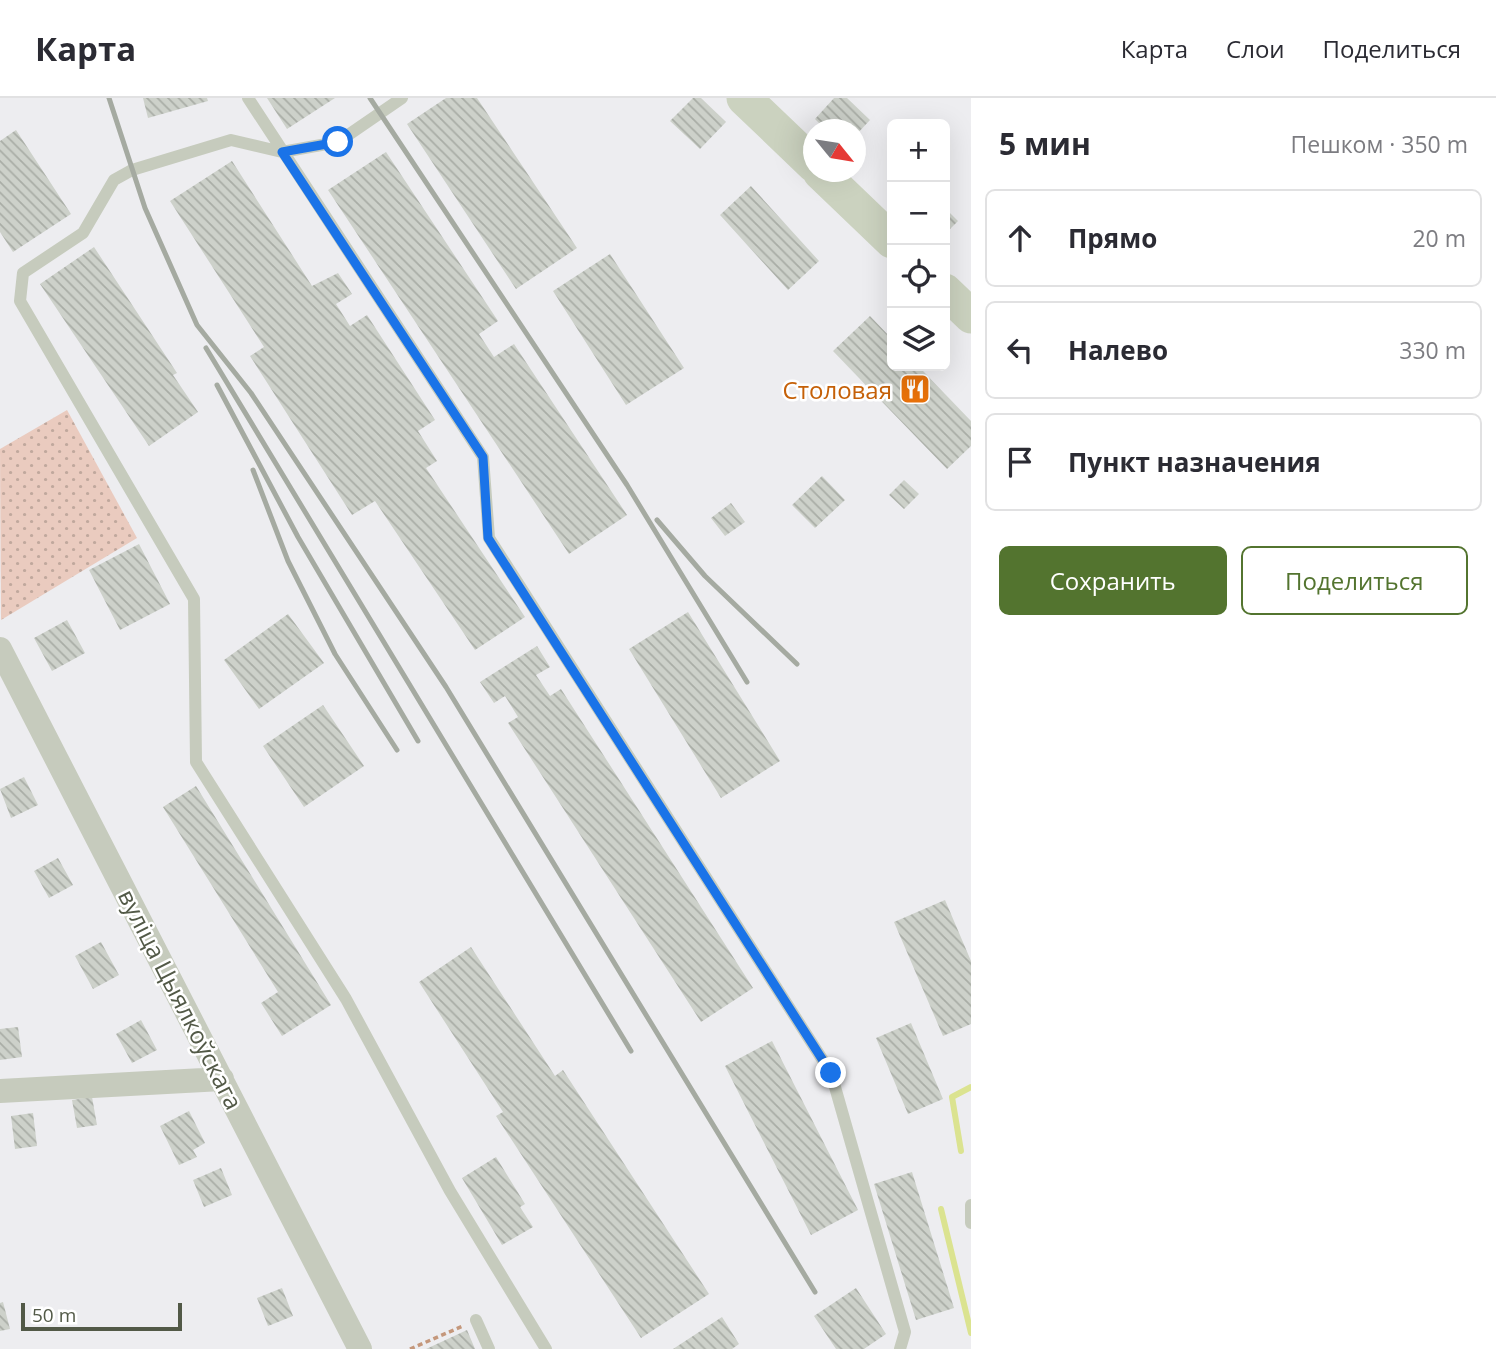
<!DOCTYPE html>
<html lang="ru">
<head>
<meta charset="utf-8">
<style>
  body { margin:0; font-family:"Open Sans",sans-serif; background:#f2f2f3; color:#2b2b33 }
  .controls { position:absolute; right:21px; top:21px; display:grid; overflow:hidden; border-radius:10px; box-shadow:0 7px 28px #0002 }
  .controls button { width:63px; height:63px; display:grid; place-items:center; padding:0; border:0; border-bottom:2px solid #e1e1e2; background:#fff; color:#2b2b33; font:35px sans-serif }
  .compass { position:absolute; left:803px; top:21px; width:63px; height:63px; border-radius:50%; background:#fff; box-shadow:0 7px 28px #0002; rotate:120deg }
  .scale { position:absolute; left:21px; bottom:18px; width:161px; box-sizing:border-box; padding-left:7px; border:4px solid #525947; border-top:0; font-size:19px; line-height:24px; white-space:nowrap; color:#525947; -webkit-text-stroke:5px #fff; paint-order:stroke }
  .stop { position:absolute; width:21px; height:21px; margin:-16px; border:5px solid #1a73e8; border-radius:50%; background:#fff }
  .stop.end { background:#1a73e8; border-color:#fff; box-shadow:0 2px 7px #0008 }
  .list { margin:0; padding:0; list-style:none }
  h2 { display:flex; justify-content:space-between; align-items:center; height:91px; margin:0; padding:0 28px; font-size:30px }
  h2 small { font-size:23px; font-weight:400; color:#7c7c81 }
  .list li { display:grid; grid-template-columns:46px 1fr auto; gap:21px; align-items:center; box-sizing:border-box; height:98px; margin:0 14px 14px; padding:0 14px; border:2px solid #e1e1e2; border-radius:10px }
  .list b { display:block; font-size:26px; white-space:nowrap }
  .list em { font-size:23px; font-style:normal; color:#7c7c81 }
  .actions { display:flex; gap:14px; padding:21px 28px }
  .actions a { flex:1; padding:16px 0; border:2px solid #53742f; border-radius:10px; text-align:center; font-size:24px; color:#53742f }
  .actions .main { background:#53742f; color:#fff }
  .icon { flex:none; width:38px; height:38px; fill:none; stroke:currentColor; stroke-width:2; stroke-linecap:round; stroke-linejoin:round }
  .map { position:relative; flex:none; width:971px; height:1251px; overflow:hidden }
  header { display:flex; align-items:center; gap:42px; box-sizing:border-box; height:98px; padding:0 35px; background:#fff; border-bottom:2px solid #e1e1e2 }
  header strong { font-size:33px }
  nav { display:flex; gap:38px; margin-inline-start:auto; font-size:24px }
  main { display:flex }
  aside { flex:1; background:#fff }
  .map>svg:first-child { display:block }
</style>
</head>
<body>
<header>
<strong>Карта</strong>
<nav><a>Карта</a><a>Слои</a><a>Поделиться</a></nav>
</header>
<main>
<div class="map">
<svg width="971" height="1251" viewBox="0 0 971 1251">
  <defs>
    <pattern id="grass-dots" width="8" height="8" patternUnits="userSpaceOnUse" patternTransform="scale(1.75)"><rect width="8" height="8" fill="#eacbbf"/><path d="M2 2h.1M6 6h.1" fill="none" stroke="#c0a89d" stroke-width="1.8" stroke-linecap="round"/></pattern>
    <pattern id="building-back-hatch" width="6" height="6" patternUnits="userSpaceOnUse" patternTransform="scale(1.75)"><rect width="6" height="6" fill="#cdd1ca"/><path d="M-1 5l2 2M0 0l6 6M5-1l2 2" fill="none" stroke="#a9ada6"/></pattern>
  </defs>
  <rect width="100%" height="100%" fill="#ededf0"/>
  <!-- grass -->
  <path fill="url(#grass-dots)" d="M67,312L137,440L1,522L0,351Z"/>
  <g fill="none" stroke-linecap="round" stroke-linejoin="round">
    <!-- stream -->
    <path stroke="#dbe390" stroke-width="6" d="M961,1053L952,999L971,989
      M941,1111L971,1235"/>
  </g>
  <!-- building -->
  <path fill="url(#building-back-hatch)" d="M143,0H207L208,3L148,20Z
    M267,0H335L287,31Z
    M446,0H477L577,150L516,191L407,26Z
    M693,0H701L726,24L700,51L670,23Z
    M834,0H847L870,22L856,37V32H826L815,21Z
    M16,32L71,116L13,154L0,134V43Z
    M386,54L498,223L479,236L494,259L514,246L627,417L569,456L328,92Z
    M232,63L312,188L338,175L352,196L336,206L350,228L367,217L435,322L418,333L437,363L426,370L525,519L475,552L375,403L352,417L250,258L264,249L170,103Z
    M751,88L819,163L788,192L720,117Z
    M945,110L958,123L945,136Z
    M94,149L177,275L173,277L198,314L149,348L40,186Z
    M610,156L684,270L626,307L553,193Z
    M870,218L892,241V268H918L971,323V348L947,371L833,253Z
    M822,378L845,402L815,430L792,407Z
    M904,382L919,396L904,411L889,397Z
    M731,405L745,424L725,438L711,420Z
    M139,446L170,506L120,532L89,472Z
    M688,514L780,663L721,700L629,551Z
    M288,516L324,565L259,611L224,562Z
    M67,522L85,555L52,573L34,540Z
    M537,548L550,569L536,577L550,598L561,591L753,890L701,924L508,625L518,619L505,598L494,605L480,584Z
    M323,607L364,668L304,709L263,648Z
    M24,679L38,707L11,720L0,691Z
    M196,688L331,907L282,938L261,905L278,894L163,709Z
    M58,760L73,787L49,800L34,773Z
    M945,802L971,863V926L943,938L894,824Z
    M101,844L119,877L93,891L75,858Z
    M471,849L555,978L563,972L709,1196L641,1240L496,1018L503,1014L419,884Z
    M141,922L157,952L132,965L116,936Z
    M911,925L943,1001L908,1016L876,940Z
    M18,929L22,959L0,962V931Z
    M772,943L858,1112L811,1137L725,968Z
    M92,999L97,1027L77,1030L72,1002Z
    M189,1013L205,1045L193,1052L197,1059L179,1067L160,1028Z
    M33,1015L37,1048L15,1051L11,1018Z
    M496,1059L525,1106L520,1109L533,1129L502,1147L462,1080Z
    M221,1070L232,1097L204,1109L193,1082Z
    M912,1074L954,1210L916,1222L874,1086Z
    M282,1190L293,1218L268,1228L257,1200Z
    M856,1190L886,1236L864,1251H836L814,1218Z
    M3,1204L10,1231L0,1233V1205Z
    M722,1219L739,1246L732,1251H673Z
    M467,1232L475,1251H426Z"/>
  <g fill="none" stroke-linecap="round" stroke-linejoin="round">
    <!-- path -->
    <path stroke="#c4977b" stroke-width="3.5" stroke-dasharray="5 3.5" stroke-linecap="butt" d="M410,1251L463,1228"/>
    <!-- lane -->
    <path stroke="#c6cbbd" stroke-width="12" d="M248,0L483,359L489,440L831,975L905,1234L900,1251
      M402,0L338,44L282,54L231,42L132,72L114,82L83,135L23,175L20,203L194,501L196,664L346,901L450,1093L546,1251
      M971,1107V1125
      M476,1222L489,1251"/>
    <!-- street -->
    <path stroke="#c6cbbd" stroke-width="24" d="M0,551L360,1251
      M0,993L222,981"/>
    <!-- secondary -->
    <path stroke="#cbd2bf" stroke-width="35" d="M744,0L814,67
      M820,74L892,143
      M945,193L971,218"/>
    <!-- rail -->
    <path stroke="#a5aaa1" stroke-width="5" d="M109,0L145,110L197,227L251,295L446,589L815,1194
      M370,0L627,387L747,584
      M206,250L631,953
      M217,287L298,439L418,643
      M253,372L288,463L335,556L397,652
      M657,422L705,478L797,566"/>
  </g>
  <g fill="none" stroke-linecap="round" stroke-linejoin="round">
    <!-- route -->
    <path stroke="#1a73e8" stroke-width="9" d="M338,44L282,54L483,359L488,440L831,975"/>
  </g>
  <!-- icons -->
  <defs>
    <g id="restaurant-square" transform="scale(1.575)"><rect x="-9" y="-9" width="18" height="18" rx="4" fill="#e8710a" stroke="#fff"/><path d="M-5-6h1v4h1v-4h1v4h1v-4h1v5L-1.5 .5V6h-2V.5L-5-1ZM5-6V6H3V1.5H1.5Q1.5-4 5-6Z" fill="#fff"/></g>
  </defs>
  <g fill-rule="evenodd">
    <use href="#restaurant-square" x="915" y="291"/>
  </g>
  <g text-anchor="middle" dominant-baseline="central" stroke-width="5" stroke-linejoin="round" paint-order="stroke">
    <!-- food labels -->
    <g font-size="24" fill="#c56008" stroke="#fff" text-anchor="end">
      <text x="892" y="291">Столовая</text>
    </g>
    <!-- street labels -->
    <g font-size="24" fill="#525947" stroke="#fff">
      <text transform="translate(181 901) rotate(63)">вуліца Цыялкоўскага</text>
    </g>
  </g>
</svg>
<div class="controls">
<button>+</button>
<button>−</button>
<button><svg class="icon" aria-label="locate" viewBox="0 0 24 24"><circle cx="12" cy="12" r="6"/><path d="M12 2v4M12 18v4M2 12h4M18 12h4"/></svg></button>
<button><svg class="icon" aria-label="layers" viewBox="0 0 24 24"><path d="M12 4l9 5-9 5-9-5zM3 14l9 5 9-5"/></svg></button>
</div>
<svg class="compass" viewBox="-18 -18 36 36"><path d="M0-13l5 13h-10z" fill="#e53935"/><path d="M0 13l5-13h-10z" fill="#7c7c81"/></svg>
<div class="scale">50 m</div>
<div class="stop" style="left:338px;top:44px"></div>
<div class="stop end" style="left:831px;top:975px"></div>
</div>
<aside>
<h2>5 мин<small>Пешком · 350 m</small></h2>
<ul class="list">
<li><svg class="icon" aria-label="ahead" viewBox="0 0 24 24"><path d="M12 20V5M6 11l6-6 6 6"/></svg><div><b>Прямо</b></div><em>20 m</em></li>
<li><svg class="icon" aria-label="left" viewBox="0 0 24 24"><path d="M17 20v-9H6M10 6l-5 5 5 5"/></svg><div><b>Налево</b></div><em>330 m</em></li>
<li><svg class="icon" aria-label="arrive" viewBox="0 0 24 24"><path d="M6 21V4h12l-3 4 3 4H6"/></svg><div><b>Пункт назначения</b></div></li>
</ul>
<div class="actions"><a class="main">Сохранить</a><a>Поделиться</a></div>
</aside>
</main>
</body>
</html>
